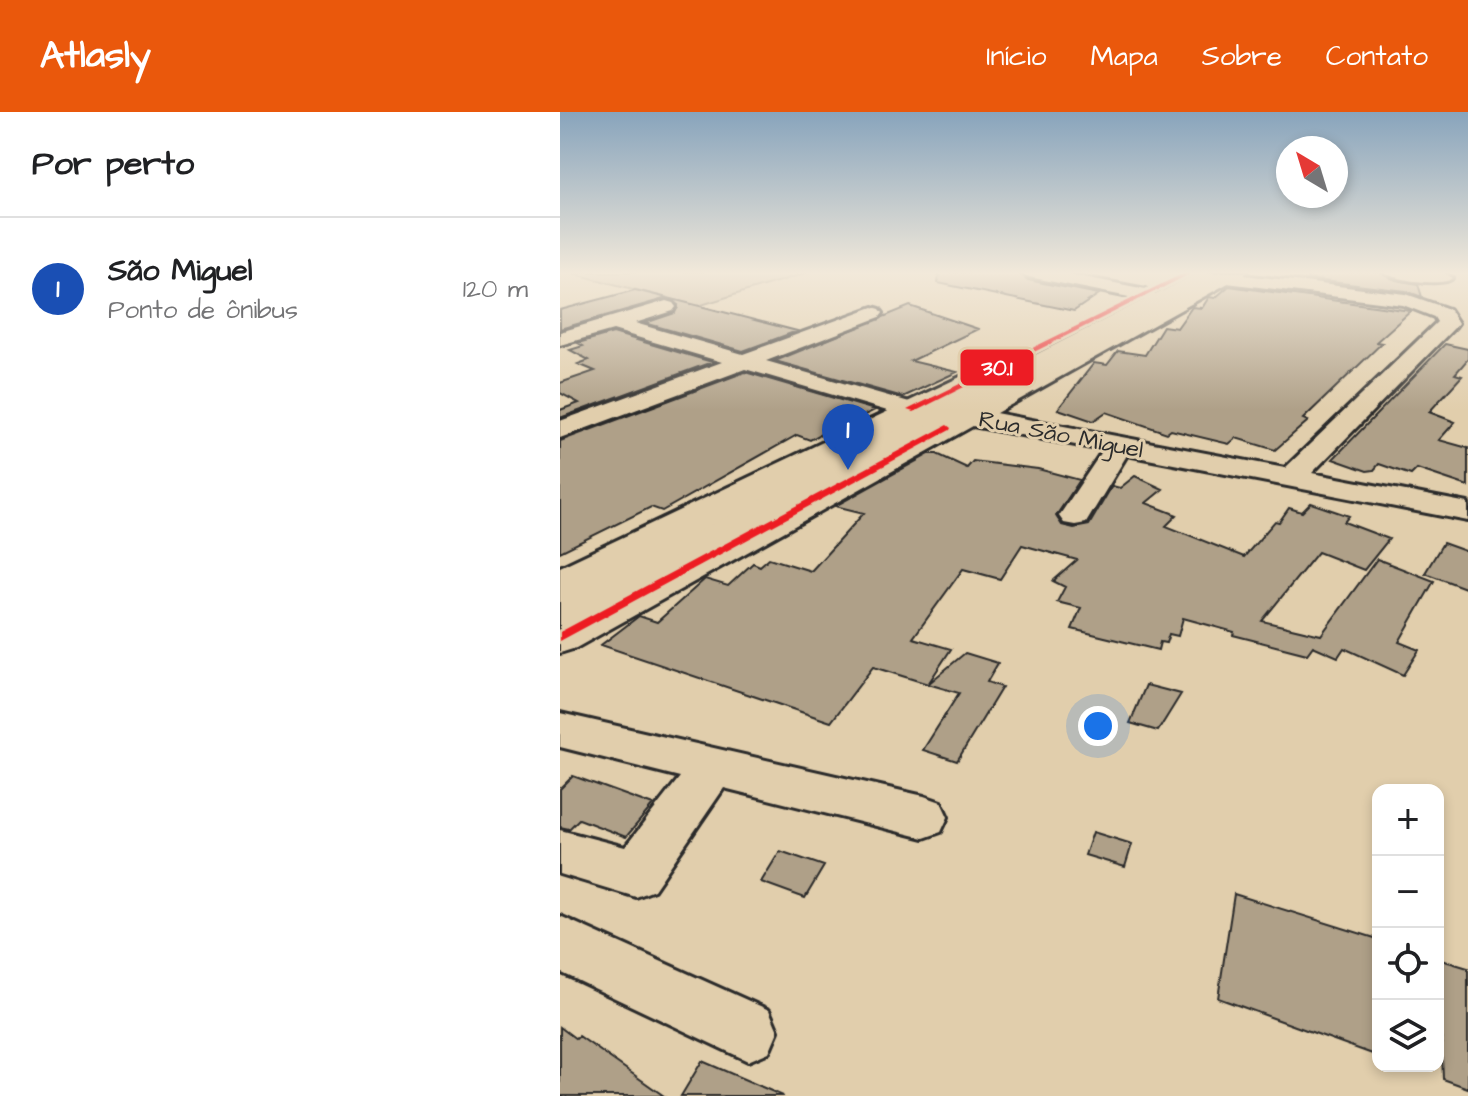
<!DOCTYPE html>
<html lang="pt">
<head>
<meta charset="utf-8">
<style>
  body { margin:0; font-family:"Architects Daughter",sans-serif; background:#f6f6f6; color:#202124 }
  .controls { position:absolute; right:24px; bottom:24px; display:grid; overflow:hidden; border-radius:16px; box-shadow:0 4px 12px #0003 }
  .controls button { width:72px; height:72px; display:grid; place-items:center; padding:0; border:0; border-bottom:2px solid #e0e0e0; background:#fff; color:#202124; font:40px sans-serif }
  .compass { position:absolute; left:716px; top:24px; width:72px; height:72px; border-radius:50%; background:#fff; box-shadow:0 4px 12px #0003; rotate:322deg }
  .you { position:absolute; left:538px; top:614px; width:28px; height:28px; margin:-20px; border:6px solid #fff; border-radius:50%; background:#1a73e8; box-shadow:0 0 0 12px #1a73e833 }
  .badge { display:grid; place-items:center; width:52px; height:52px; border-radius:50%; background:#ea580c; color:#fff; font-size:26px; font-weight:700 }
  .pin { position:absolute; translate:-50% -66px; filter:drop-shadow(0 2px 4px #0008) }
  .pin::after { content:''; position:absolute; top:42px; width:28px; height:24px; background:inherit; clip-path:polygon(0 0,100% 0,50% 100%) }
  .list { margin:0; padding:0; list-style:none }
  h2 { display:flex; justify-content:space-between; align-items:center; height:104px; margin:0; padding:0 32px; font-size:34px }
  h2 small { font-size:26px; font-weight:400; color:#757577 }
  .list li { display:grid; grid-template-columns:52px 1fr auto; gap:24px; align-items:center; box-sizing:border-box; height:144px; padding:0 32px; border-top:2px solid #e0e0e0 }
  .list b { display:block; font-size:30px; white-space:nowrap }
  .list p { margin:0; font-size:26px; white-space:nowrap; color:#757577 }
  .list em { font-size:26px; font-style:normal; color:#757577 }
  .icon { flex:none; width:44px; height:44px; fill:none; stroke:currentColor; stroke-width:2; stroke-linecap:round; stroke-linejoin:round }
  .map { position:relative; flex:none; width:908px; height:984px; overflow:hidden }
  header { display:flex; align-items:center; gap:48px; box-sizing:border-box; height:112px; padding:0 40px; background:#ea580c; color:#fff }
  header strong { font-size:38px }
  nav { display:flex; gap:44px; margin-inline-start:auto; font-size:28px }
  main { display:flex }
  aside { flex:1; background:#fff }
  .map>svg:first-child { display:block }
</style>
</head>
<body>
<header>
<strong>Atlasly</strong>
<nav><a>Início</a><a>Mapa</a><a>Sobre</a><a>Contato</a></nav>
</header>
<main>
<aside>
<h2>Por perto<small></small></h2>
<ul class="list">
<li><span class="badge" style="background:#1a4fb4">1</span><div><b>São Miguel</b><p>Ponto de ônibus</p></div><em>120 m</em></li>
</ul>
</aside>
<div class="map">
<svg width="908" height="984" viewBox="0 0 908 984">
  <rect width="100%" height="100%" fill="#e1ceac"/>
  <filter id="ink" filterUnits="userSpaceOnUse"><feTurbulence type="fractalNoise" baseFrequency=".0125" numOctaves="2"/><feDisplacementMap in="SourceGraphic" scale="16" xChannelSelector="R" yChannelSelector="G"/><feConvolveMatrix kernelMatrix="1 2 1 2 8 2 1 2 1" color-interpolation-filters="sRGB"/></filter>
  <g filter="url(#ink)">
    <!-- green -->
    <path fill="#c3b397" stroke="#776f61" stroke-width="2" d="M8,160H249L138,194Z"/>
    <!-- building -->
    <path fill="#afa088" stroke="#2b2b2b" stroke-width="2" d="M379,160H457L468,168L539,182L514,199L378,171Z
      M748,160H820L836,168L858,172L862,185L846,179L747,167Z
      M669,174L851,199L816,230L822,231L743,307L748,309L715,338L676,326L669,332L611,318L607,321L546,300L533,309L498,297L534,251L547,253L558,239L585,243L603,214L617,216L632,195L642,196L649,185L655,186Z
      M75,178L144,195L237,219L183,239L85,211L115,201L118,193L107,186L0,217V198Z
      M350,194L418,217L351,249L397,260L343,285L215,249Z
      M53,221L152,250L0,306V298L19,291L0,281V271L35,259L18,252L29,248L10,238L23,234L18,231Z
      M885,232L908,237V247L895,262L902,264L869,300L895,310L879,328L908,336V374L857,357L851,363L819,352L814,358L807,359L773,347Z
      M185,260L315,298L286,312L281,311L250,328L237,323L102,399L91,395L0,440V329Z
      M369,342H377L407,356L413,349L478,357L520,368L496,404L502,413L514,416L529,413L552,374L560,376L575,364L603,377L586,391L617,403L606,414L684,445L715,409L719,410L729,396L742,400L751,391L789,404L784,410L829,427L804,458L758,440L702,509L761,523L817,447L874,469L839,530L859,538L843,563L784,536L778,545L753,534L747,542L673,523L674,520L623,506L618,524L609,522L606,531L600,530L598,538L512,517L521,496L497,490L505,475L493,469L517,448L462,433L440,467L403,457L353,526L391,537L368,572L313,555L271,610L41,533L79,504L97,510L145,467L168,474L193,451L200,454L209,446L251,459L304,401L275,394Z
      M883,431L908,440V477L865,461Z
      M405,541L438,551L427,570L442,575L397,649L363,638L399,581L368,572Z
      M586,573L621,582L598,619L570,611Z
      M13,664L93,693L66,725L19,707L9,717L0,715V677Z
      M533,720L572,732L565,755L525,743Z
      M220,739L264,754L245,786L201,770Z
      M674,782L818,827V944L658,886Z
      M878,847L908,856V976L883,967Z
      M0,915L16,927L19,924L104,984H0Z
      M142,949L223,984H121Z"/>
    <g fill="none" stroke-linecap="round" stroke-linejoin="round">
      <!-- minor casing -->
      <g stroke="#2b2b2b" stroke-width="6">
        <path id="minor" d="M460,160H498L586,177L595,183L640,160L667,161L846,182L889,197L898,211L895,215L752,361L908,391V409L567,343L526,411L515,413L504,411L499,404L543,338L385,309L13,505L0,509V482L351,306L185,257L0,326V309L162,250L53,218L0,233V220L106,189L113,191L116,195L113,199L75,211L183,242L313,195L320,197L323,201L320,205L206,249L353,291L376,293L584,188L469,165ZM659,164L661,170L667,171L843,193L874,205L877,210L725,356L409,296Z
          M823,160H882L893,166C884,175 833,168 823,160Z
          M0,601L364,684L381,690L388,705L381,720L364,726L164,676L94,778L76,785L0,762V718L65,735L120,665L0,635Z
          M0,804L209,898L218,919L209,940L188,949L0,860Z"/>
      </g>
      <!-- major casing -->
      <g stroke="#2b2b2b" stroke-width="6">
        <path id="major" d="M660,160H688L16,536L0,541V505Z
          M457,238L467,240L471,246L467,252L15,482L0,486V455Z"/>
      </g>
      <!-- minor -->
      <use href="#minor" fill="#e1ceac" fill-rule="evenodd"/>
      <!-- major -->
      <use href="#major" fill="#e1ceac" fill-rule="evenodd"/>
      <!-- bus-1 casing -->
      <g stroke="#e1ceac" stroke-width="6">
        <path id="bus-1" d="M626,160H634L354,300L347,298Z
          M387,313L391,316L390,318L0,529V520Z"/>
      </g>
      <!-- bus-1 -->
      <use href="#bus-1" fill="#ed1c24" fill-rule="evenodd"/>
    </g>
  </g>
  <!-- sky -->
  <linearGradient id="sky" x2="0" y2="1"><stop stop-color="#88a4bc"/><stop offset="0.54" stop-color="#f2e9da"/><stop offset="1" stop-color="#f2e9da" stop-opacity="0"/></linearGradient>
  <rect width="908" height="298" fill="url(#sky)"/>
  <g text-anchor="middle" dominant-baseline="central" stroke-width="6" stroke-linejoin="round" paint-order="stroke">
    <!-- far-street labels -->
    <g font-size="24" fill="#2b2b2b" stroke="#e1ceac">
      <text transform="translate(501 323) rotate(11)">Rua São Miguel</text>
    </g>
  </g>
  <rect stroke="#e1ceac" stroke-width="3" x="399" y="236" width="76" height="39" rx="8" fill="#ed1c24"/>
  <g font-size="22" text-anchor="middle" font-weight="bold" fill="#fff">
    <text x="437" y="263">30.1</text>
  </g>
</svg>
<div class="controls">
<button>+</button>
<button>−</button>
<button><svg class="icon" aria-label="locate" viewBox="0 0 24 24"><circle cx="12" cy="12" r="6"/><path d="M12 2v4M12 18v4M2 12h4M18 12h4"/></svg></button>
<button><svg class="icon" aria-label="layers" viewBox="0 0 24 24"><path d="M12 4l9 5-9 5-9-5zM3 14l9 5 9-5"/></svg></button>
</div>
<svg class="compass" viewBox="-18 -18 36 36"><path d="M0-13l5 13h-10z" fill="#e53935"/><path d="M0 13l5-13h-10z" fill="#757577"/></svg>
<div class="you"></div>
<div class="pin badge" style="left:288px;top:358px;background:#1a4fb4">1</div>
</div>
</main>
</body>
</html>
